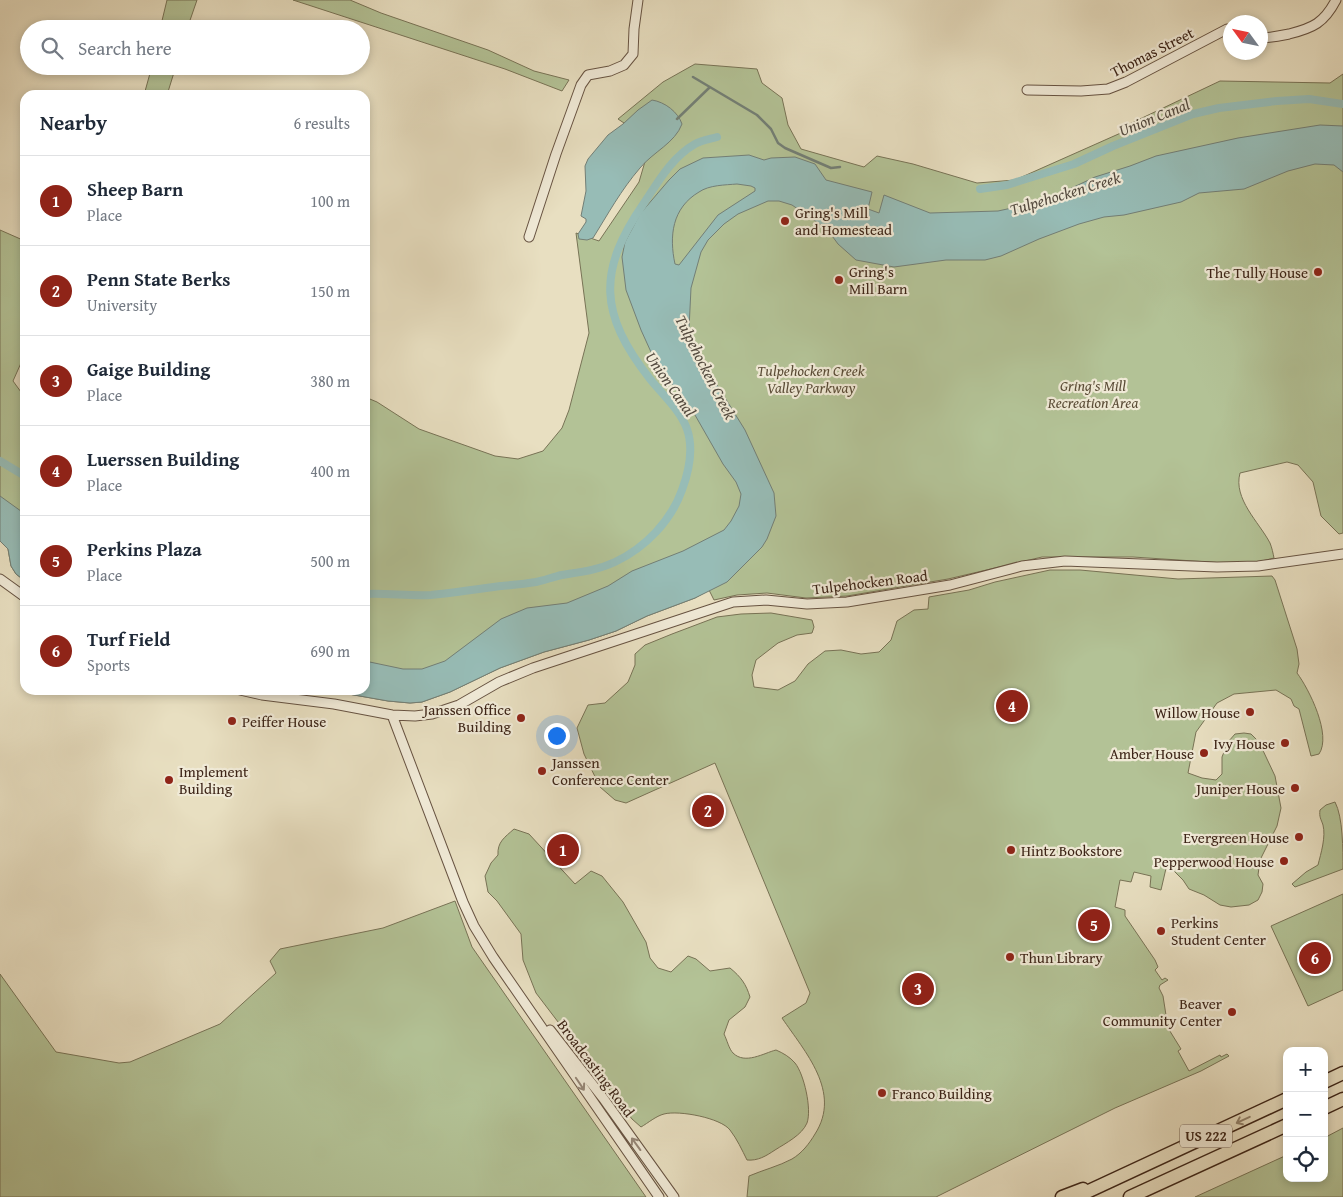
<!DOCTYPE html>
<html lang="en">
<head>
<meta charset="utf-8">
<style>
  body { margin:0; font-family:"Gentium Book Plus",serif; background:#f6f6f7; color:#1f2937 }
  .controls { position:absolute; right:15px; bottom:15px; display:grid; overflow:hidden; border-radius:10px; box-shadow:0 2px 8px #0003 }
  .controls button { width:45px; height:45px; display:grid; place-items:center; padding:0; border:0; border-bottom:1px solid #e0e1e3; background:#fff; color:#1f2937; font:25px sans-serif }
  .compass { position:absolute; left:1223px; top:15px; width:45px; height:45px; border-radius:50%; background:#fff; box-shadow:0 2px 8px #0003; rotate:303deg }
  .you { position:absolute; left:556px; top:735px; width:18px; height:18px; margin:-12px; border:4px solid #fff; border-radius:50%; background:#1a73e8; box-shadow:0 0 0 8px #1a73e833 }
  .badge { display:grid; place-items:center; width:32px; height:32px; border-radius:50%; background:#8f2418; color:#fff; font-size:16px; font-weight:700 }
  .pin { position:absolute; translate:-50% -50%; border:2px solid #fff; box-shadow:0 1px 5px #0006 }
  .list { margin:0; padding:0; list-style:none }
  h2 { display:flex; justify-content:space-between; align-items:center; height:65px; margin:0; padding:0 20px; font-size:21px }
  h2 small { font-size:16px; font-weight:400; color:#747a83 }
  .list li { display:grid; grid-template-columns:32px 1fr auto; gap:15px; align-items:center; box-sizing:border-box; height:90px; padding:0 20px; border-top:1px solid #e0e1e3 }
  .list b { display:block; font-size:19px; white-space:nowrap }
  .list p { margin:0; font-size:16px; white-space:nowrap; color:#747a83 }
  .list em { font-size:16px; font-style:normal; color:#747a83 }
  .icon { flex:none; width:28px; height:28px; fill:none; stroke:currentColor; stroke-width:2; stroke-linecap:round; stroke-linejoin:round }
  .map { position:relative; flex:none; width:1343px; height:1197px; overflow:hidden }
  .search { position:absolute; background:#fff; box-shadow:0 2px 8px #0003; left:20px; top:20px; width:350px; height:55px; display:flex; align-items:center; gap:12px; box-sizing:border-box; padding:0 18px; border-radius:28px; color:#747a83; font-size:19px }
  .panel { position:absolute; background:#fff; box-shadow:0 2px 8px #0003; left:20px; top:90px; width:350px; height:605px; border-radius:15px }
  .map>svg:first-child { display:block }
</style>
</head>
<body>
<div class="map">
<svg width="1343" height="1197" viewBox="0 0 1343 1197">
  <rect width="100%" height="100%" fill="#e8dfc1"/>
  <filter id="stains"><feTurbulence type="fractalNoise" baseFrequency=".004" numOctaves="4"/><feColorMatrix values="0 0 0 0 .2 0 0 0 0 .09 0 0 0 0 .02 0 0 0 .5 -.17"/></filter>
  <radialGradient id="worn" r=".72"><stop offset=".6" stop-color="#630" stop-opacity="0"/><stop offset="1" stop-color="#630" stop-opacity=".3"/></radialGradient>
  <!-- green -->
  <path fill="#b3c296" stroke="#787356" d="M167,0H197L187,29H160Z
    M293,0H350L381,13L488,50L534,71L569,80L562,91L505,69Z
    M695,64L757,69L762,83L782,98L788,125L801,149L864,167L877,156L913,164L977,183L1015,180L1123,132L1121,128L1220,81L1330,83L1343,74V533L1339,534L1321,516L1313,482L1298,465L1287,462L1240,473C1233,499 1259,522 1270,543C1272,548 1273,553 1274,558L1258,562L1224,563L1133,557H1042L948,579L847,596L806,598L767,593L737,595L714,600L709,590L695,598L647,616L616,631L589,640L544,652L500,668L450,692L422,702L410,703L388,701L326,690H301H365V397L377,402L419,429L495,456L518,459L543,451L562,428L569,410L589,333L576,233L599,241L639,182L651,141L618,119L663,82Z
    M152,66H176L167,95H144Z
    M0,230L25,241V354L13,381L21,392H25V581L16,574L11,566L8,549L0,541Z
    M1050,570H1080L1178,579L1272,576L1275,580L1297,649L1299,664L1297,673C1309,689 1332,735 1319,754L1311,756L1299,709L1294,706L1291,699L1276,690L1234,694L1217,703L1196,732L1188,773L1202,778L1216,780L1222,774V757L1228,742L1235,734L1244,733L1251,734L1259,742L1275,776L1281,808L1277,826L1260,860L1258,875L1263,884L1262,892L1258,900L1249,905L1231,907L1220,905L1204,895L1189,889L1183,880L1167,864L1161,890L1150,887L1151,876L1134,872L1131,882L1120,880L1115,907L1125,910V916L1155,960L1158,967L1155,970L1162,980L1165,978L1168,980L1160,985L1159,988L1163,996L1168,1028L1181,1049L1178,1051L1189,1071L1220,1055L1221,1057L1227,1054L1229,1056L1201,1071L1115,1108L936,1197H747L749,1176C763,1170 779,1166 792,1159C802,1153 809,1144 815,1134C842,1092 805,1052 782,1018L806,1003L810,993L715,763L626,803L615,800L600,787L584,754L577,728L588,705L605,703L628,682L635,665V654L645,645L672,634L717,617L741,614L771,613L812,620L814,627L812,633L797,635L778,643L756,660L752,675L754,687L778,690L795,681L808,664L825,651L841,650L861,654L879,652L891,640L897,621L914,610L928,609L929,597L969,590L995,582Z
    M1335,802C1343,817 1343,850 1343,869L1295,887L1292,884L1306,872L1318,865C1321,853 1326,837 1323,825C1321,819 1319,817 1320,810L1326,805Z
    M514,829L529,834L575,884L591,871L602,876L623,902L646,942L650,958L658,968L671,972L688,956L696,959L710,971L730,968C741,977 746,984 750,997L745,1007L729,1020L724,1034C727,1040 729,1049 733,1053C745,1065 764,1053 776,1050C783,1053 790,1057 795,1063C804,1074 812,1109 807,1123C802,1135 786,1143 775,1150C766,1156 758,1161 747,1160C742,1150 737,1139 730,1130C721,1118 679,1110 664,1114C656,1116 648,1123 641,1127L632,1119L536,993L523,960L521,934L497,901L488,892L485,876L491,863L498,855C497,842 505,837 514,829Z
    M1343,894V990L1308,1006L1271,926Z
    M455,901L472,947L646,1197H0V974L56,1052L119,1063L130,1062L220,1024L276,973L270,961L280,949L383,928Z
    M1343,1128V1197H1195L1287,1155V1178H1324V1138Z"/>
  <!-- water -->
  <path fill="#97bcb6" stroke="#737f76" fill-rule="evenodd" d="M652,100C665,102 678,112 682,124C675,143 653,152 640,168C621,190 608,214 593,238L587,240L579,239L578,234L586,222V219L581,216L586,191L585,166L588,159L608,135L623,124L638,110Z
    M1320,125L1343,126V172L1334,165L1315,164L1288,171L1244,189L1199,193L1181,202L1124,215L1104,217L1079,224L1039,239L1001,256L985,260H946L894,267L856,260L838,244L827,229L792,205L779,201H768L738,214L724,224L708,240L701,252L691,288L689,329L704,364L745,430L774,493L776,516L767,539L762,547L727,582L695,598L647,616L616,631L589,640L544,652L500,668L450,692L422,702L410,703L388,701L326,690H301H365V661L403,669H422L445,661L501,619L527,608L567,603L608,586L632,571L683,551L724,530L731,521L739,506L741,494L736,482L723,464L695,415L656,363L641,330L626,290L622,257L625,242L640,214L669,180L680,169L703,158L749,155L764,160L771,158L795,157L815,164L826,180L872,192L868,209L879,213L884,195L930,213L998,211L1044,201L1095,177L1130,166L1156,156L1238,138ZM737,184L751,186L755,188V191L718,215L679,265L675,264C669,236 672,208 699,192C709,185 725,185 737,184Z
    M0,496L25,514V581L16,574L11,566L8,549L0,541Z"/>
  <g fill="none" stroke-linecap="round" stroke-linejoin="round">
    <!-- stream -->
    <path stroke="#737f76" stroke-width="2.5" d="M693,77L757,115L771,129L778,143L785,148L831,168L840,167
      M677,119L710,87"/>
    <!-- canal -->
    <path stroke="#97bcb6" stroke-width="8" d="M980,189L1007,185L1074,164L1113,146L1193,114L1219,108L1277,101L1309,99L1343,104
      M0,461L25,476
      M365,594C387,593 409,596 431,595C454,593 478,589 501,586C512,585 524,584 536,582C545,580 553,577 562,575C580,572 598,570 615,562C645,548 671,521 682,490C689,471 694,449 687,429C680,410 663,395 650,379C599,314 597,271 644,203C658,182 672,157 695,144C701,140 710,139 717,137"/>
    <!-- minor casing -->
    <g stroke="#675342" stroke-width="11">
      <path id="minor" d="M1260,38C1270,38 1279,36 1289,34C1313,28 1324,23 1336,0
        M1027,90L1081,91L1108,89L1126,82L1227,29L1230,30
        M529,237L556,154L581,85L588,75L610,71L624,65L633,54L634,29L638,0
        M0,579L25,597
        M240,690L262,695L334,704L392,715L415,716L432,714L459,705L499,682L533,668L733,602L766,600L807,604L847,602L950,585L1022,566L1065,561L1217,567L1258,566L1343,554
        M392,715L463,902L474,926L493,957L659,1197
        M550,1030L603,1098L674,1197"/>
    </g>
    <!-- highway casing -->
    <g stroke="#3c2417" stroke-width="15">
      <path id="highway" d="M1324,1082L1343,1073
        M1324,1108L1343,1099
        M1062,1197L1083,1189
        M1076,1197L1287,1099
        M1130,1197L1287,1125"/>
    </g>
    <!-- minor -->
    <use href="#minor" stroke="#f0ead7" stroke-width="9"/>
    <!-- highway -->
    <use href="#highway" stroke="#e8dfc1" stroke-width="12"/>
  </g>
  <!-- one-way arrows -->
  <defs><path id="oneway-shaft" d="M-6 0H5M1.5-3L5.5 0L1.5 3" fill="none" stroke-width="1.6" stroke-linecap="round" stroke-linejoin="round" transform="scale(1.25)"/></defs>
  <g stroke="#968777">
    <use href="#oneway-shaft" transform="translate(580 1084) rotate(56)"/>
    <use href="#oneway-shaft" transform="translate(636 1144) rotate(-126)"/>
  </g>
  <use stroke="#92826c" href="#oneway-shaft" transform="translate(1243 1120) rotate(155)"/>
  <!-- markers -->
  <g fill="#8f2418" stroke="#f0ead7" stroke-width="2">
    <circle cx="785" cy="221" r="5"/>
    <circle cx="1318" cy="272" r="5"/>
    <circle cx="839" cy="280" r="5"/>
    <circle cx="1250" cy="712" r="5"/>
    <circle cx="521" cy="718" r="5"/>
    <circle cx="232" cy="721" r="5"/>
    <circle cx="1285" cy="743" r="5"/>
    <circle cx="1204" cy="753" r="5"/>
    <circle cx="542" cy="771" r="5"/>
    <circle cx="169" cy="780" r="5"/>
    <circle cx="1295" cy="788" r="5"/>
    <circle cx="1299" cy="837" r="5"/>
    <circle cx="1011" cy="850" r="5"/>
    <circle cx="1284" cy="861" r="5"/>
    <circle cx="1161" cy="931" r="5"/>
    <circle cx="1010" cy="957" r="5"/>
    <circle cx="1232" cy="1012" r="5"/>
    <circle cx="882" cy="1093" r="5"/>
  </g>
  <g text-anchor="middle" dominant-baseline="central" stroke-width="4.5" stroke-linejoin="round" paint-order="stroke">
    <!-- shield labels -->
    <rect fill="#f0ead7" stroke="#725f51" stroke-width="1" x="1180" y="1124.5" width="52" height="23" rx="4"/>
    <g font-size="14" font-weight="bold" fill="#3c2417">
      <text x="1206" y="1136">US 222</text>
    </g>
    <!-- street labels -->
    <g font-size="15" fill="#3c2417" stroke="#f0ead7">
      <text transform="translate(1152 52) rotate(-27)">Thomas Street</text>
      <text transform="translate(870 582) rotate(-7)">Tulpehocken Road</text>
      <text transform="translate(596 1068) rotate(53)">Broadcasting Road</text>
    </g>
    <!-- poi labels -->
    <g font-size="15" fill="#3c2417" stroke="#f0ead7" text-anchor="start">
      <text x="795" y="212">Gring's Mill<tspan x="795" dy="17">and Homestead</tspan></text>
      <text x="849" y="271">Gring's<tspan x="849" dy="17">Mill Barn</tspan></text>
      <text x="1308" y="272" text-anchor="end">The Tully House</text>
      <text x="511" y="709" text-anchor="end">Janssen Office<tspan x="511" dy="17">Building</tspan></text>
      <text x="1240" y="712" text-anchor="end">Willow House</text>
      <text x="242" y="721">Peiffer House</text>
      <text x="1275" y="743" text-anchor="end">Ivy House</text>
      <text x="1194" y="753" text-anchor="end">Amber House</text>
      <text x="552" y="762">Janssen<tspan x="552" dy="17">Conference Center</tspan></text>
      <text x="179" y="771">Implement<tspan x="179" dy="17">Building</tspan></text>
      <text x="1285" y="788" text-anchor="end">Juniper House</text>
      <text x="1289" y="837" text-anchor="end">Evergreen House</text>
      <text x="1021" y="850">Hintz Bookstore</text>
      <text x="1274" y="861" text-anchor="end">Pepperwood House</text>
      <text x="1171" y="922">Perkins<tspan x="1171" dy="17">Student Center</tspan></text>
      <text x="1020" y="957">Thun Library</text>
      <text x="1222" y="1003" text-anchor="end">Beaver<tspan x="1222" dy="17">Community Center</tspan></text>
      <text x="892" y="1093">Franco Building</text>
    </g>
    <!-- park labels -->
    <g font-size="15" font-style="italic" fill="#5a4c37" stroke="#f0ead7">
      <text x="811" y="370">Tulpehocken Creek<tspan x="811" dy="17">Valley Parkway</tspan></text>
      <text x="1093" y="385">Gring's Mill<tspan x="1093" dy="17">Recreation Area</tspan></text>
    </g>
    <!-- water labels -->
    <g font-size="16" font-style="italic" fill="#534a3f" stroke="#f0ead7">
      <text transform="translate(1154 117) rotate(-22)">Union Canal</text>
      <text transform="translate(1065 193) rotate(-17)">Tulpehocken Creek</text>
      <text transform="translate(706 367) rotate(63)">Tulpehocken Creek</text>
      <text transform="translate(671 384) rotate(55)">Union Canal</text>
    </g>
  </g>
  <rect width="100%" height="100%" filter="url(#stains)"/>
  <rect width="100%" height="100%" fill="url(#worn)"/>
</svg>
<div class="controls">
<button>+</button>
<button>−</button>
<button><svg class="icon" aria-label="locate" viewBox="0 0 24 24"><circle cx="12" cy="12" r="6"/><path d="M12 2v4M12 18v4M2 12h4M18 12h4"/></svg></button>
</div>
<svg class="compass" viewBox="-18 -18 36 36"><path d="M0-13l5 13h-10z" fill="#e53935"/><path d="M0 13l5-13h-10z" fill="#747a83"/></svg>
<div class="you"></div>
<div class="pin badge" style="left:563px;top:850px">1</div>
<div class="pin badge" style="left:708px;top:811px">2</div>
<div class="pin badge" style="left:918px;top:989px">3</div>
<div class="pin badge" style="left:1012px;top:706px">4</div>
<div class="pin badge" style="left:1094px;top:925px">5</div>
<div class="pin badge" style="left:1315px;top:958px">6</div>
<div class="search"><svg class="icon" aria-label="search" viewBox="0 0 24 24"><circle cx="10" cy="10" r="6"/><path d="M15 15l6 6"/></svg>Search here</div>
<section class="panel">
<h2>Nearby<small>6 results</small></h2>
<ul class="list">
<li><span class="badge">1</span><div><b>Sheep Barn</b><p>Place</p></div><em>100 m</em></li>
<li><span class="badge">2</span><div><b>Penn State Berks</b><p>University</p></div><em>150 m</em></li>
<li><span class="badge">3</span><div><b>Gaige Building</b><p>Place</p></div><em>380 m</em></li>
<li><span class="badge">4</span><div><b>Luerssen Building</b><p>Place</p></div><em>400 m</em></li>
<li><span class="badge">5</span><div><b>Perkins Plaza</b><p>Place</p></div><em>500 m</em></li>
<li><span class="badge">6</span><div><b>Turf Field</b><p>Sports</p></div><em>690 m</em></li>
</ul>
</section>
</div>
</body>
</html>
